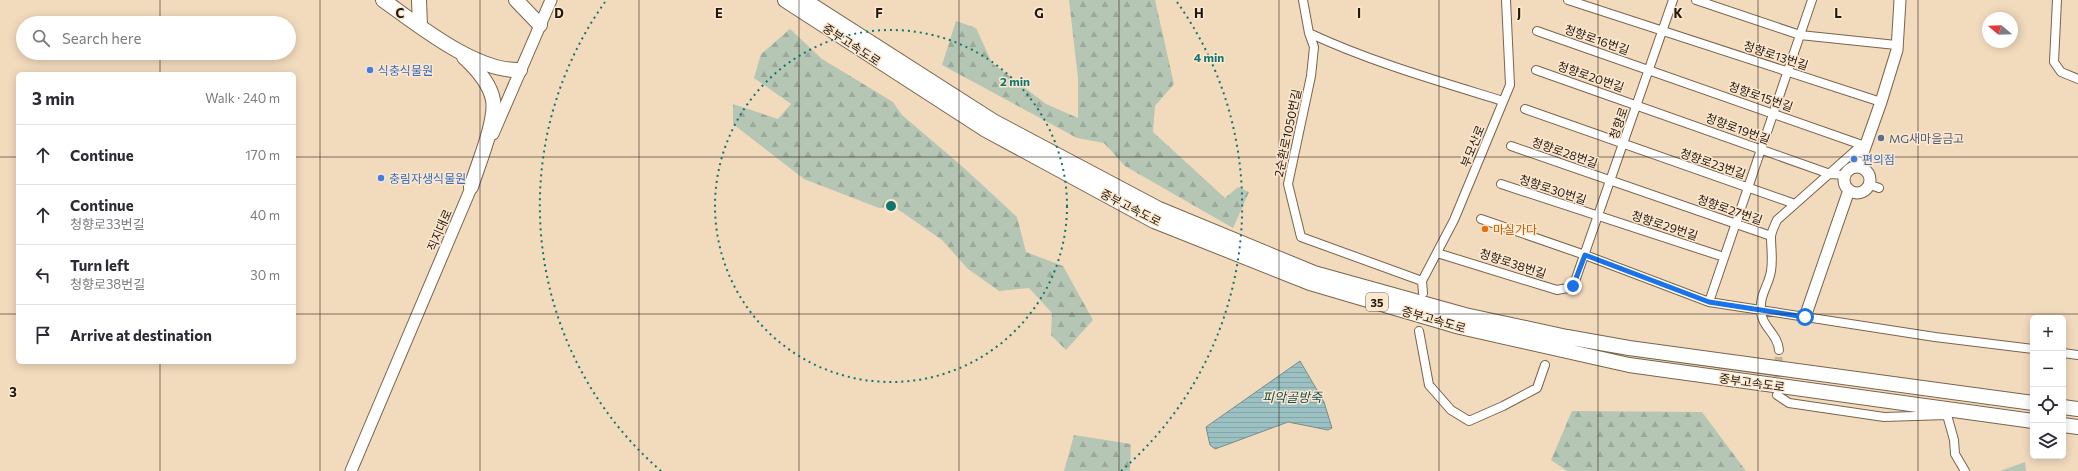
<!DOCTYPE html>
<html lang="en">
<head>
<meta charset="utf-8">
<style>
  body { margin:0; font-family:Commissioner,"Noto Sans KR",sans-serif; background:#f7f7f7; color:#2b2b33 }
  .controls { position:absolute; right:12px; bottom:12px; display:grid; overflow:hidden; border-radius:6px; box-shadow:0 2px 10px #0003 }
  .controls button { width:36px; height:36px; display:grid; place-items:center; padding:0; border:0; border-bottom:1px solid #e1e1e2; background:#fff; color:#2b2b33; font:20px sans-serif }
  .compass { position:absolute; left:1982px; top:12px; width:36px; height:36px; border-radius:50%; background:#fff; box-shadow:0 2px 10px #0003; rotate:289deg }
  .stop { position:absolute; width:12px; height:12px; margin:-9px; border:3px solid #1a73e8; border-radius:50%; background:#fff }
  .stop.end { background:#1a73e8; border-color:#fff; box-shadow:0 1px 4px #0008 }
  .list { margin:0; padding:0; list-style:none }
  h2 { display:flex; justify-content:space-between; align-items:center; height:52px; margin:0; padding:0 16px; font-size:17px }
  h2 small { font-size:13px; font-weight:400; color:#7c7c81 }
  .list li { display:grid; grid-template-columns:26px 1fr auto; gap:12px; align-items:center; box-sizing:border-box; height:60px; padding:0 16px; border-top:1px solid #e1e1e2 }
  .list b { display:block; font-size:15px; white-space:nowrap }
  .list p { margin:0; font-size:13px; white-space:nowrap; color:#7c7c81 }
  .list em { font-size:13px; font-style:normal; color:#7c7c81 }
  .icon { flex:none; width:22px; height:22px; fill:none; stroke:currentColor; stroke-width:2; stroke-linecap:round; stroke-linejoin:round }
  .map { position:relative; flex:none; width:2078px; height:471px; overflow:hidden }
  .search { position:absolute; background:#fff; box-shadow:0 2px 10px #0003; left:16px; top:16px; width:280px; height:44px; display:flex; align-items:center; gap:10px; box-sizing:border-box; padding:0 14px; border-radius:22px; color:#7c7c81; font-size:15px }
  .panel { position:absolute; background:#fff; box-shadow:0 2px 10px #0003; left:16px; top:72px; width:280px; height:292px; border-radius:6px }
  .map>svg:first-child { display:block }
</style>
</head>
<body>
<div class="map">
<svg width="2078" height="471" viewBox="0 0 2078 471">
  <defs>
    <pattern id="forest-firs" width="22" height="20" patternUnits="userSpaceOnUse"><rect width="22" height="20" fill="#b5c6b5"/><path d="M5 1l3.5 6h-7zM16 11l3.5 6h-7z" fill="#9ba99a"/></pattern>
    <pattern id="water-rules" width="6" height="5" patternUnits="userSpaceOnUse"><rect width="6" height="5" fill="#9bc1c2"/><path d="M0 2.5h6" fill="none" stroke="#85a5a6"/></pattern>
  </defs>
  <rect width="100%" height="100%" fill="#f2dabd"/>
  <!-- forest -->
  <path fill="url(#forest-firs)" d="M1069,0H1155L1174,84L1155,106L1153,132L1225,198L1238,187L1249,192L1233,228L1125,166L1104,143L1077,138L942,65L956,21L976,28L992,63L1046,104L1078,118V78Z
    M790,29L822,59L893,102L902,115L964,168L1017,217L1026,252L1063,266L1093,320L1066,350L1051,335L1052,313L1029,288L999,291L968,269L942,240L896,208H879L804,179L733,124V104L778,119L791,104L754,78L761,54Z
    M1572,411L1702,412L1746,471H1567L1551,460Z
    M1074,435L1131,444L1130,471H1064Z
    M2025,462L2026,471H2000Z"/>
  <!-- water -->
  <path fill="url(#water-rules)" stroke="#768e8c" d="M1300,361L1324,402L1332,428L1328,430L1288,422L1215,449L1210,445L1206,427Z"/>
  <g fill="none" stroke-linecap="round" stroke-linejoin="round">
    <!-- street-tunnel -->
    <path stroke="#c8b39a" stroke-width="8" stroke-dasharray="8 4" stroke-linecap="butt" d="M1777,389L1779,350"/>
    <!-- street casing -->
    <g stroke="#7a644b" stroke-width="10">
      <path id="street" d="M1303,0L1309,33L1314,47L1311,76L1288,184L1301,237L1422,281
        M1568,0L1881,102
        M1696,0L1800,35L1896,45
        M2057,0L2054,62L2061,72L2078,79
        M1537,31L1865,146
        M1309,33C1371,62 1438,81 1503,101
        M1536,70L1830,174L1845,175
        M1525,109L1795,204
        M1511,146L1771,236
        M1501,184L1724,257
        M1868,184L1879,188
        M1481,219L1585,255L1709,302L1935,337L2033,349
        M1437,253L1557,290L1573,287L1673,0
        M1423,293L1422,281L1454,220L1510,85L1506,0
        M1709,302L1812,0
        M1419,331L1429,385L1451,410L1469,421L1503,406L1537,388L1545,365
        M1779,350C1778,334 1762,327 1761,312C1759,295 1769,285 1771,271C1773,258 1771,249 1771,237C1771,232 1775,225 1777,220L1856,150L1865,146
        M2063,353L2078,355
        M1777,395L1789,403L1884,417L1947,415L1954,440L1955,454L1965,471"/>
    </g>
    <!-- secondary casing -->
    <g stroke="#7a644b" stroke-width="13">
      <path id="secondary" d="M493,134L551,0
        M1858,167L1881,102L1897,50L1900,0
        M1844 180a13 13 0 1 1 26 0a13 13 0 1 1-26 0Z
        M1805,317L1849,190
        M351,471L474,181"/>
    </g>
    <!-- highway casing -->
    <g stroke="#7a644b" stroke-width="16">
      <path id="highway" d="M383,0C418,25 476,72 520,70
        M419,0L420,26
        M516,0L540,25
        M785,0L986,130L1154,221L1310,283L1460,327L1629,365L2033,421
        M804,0L993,121L1159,209L1314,273L1465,315L1567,337L1629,348L2033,403
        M464,57C476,68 490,84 493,100C497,120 477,167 471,187
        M2063,407L2078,409
        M2063,425L2078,427"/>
    </g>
    <!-- street -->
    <use href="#street" stroke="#fff" stroke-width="8"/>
    <!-- secondary -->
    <use href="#secondary" stroke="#fff" stroke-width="11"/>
    <!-- highway -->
    <use href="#highway" stroke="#fff" stroke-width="14"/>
  </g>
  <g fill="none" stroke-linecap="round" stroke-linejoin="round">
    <!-- route -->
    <path stroke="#1a73e8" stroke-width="5" d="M1573,286L1585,255L1709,302L1805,317"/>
  </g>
  <!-- grid -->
  <path fill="none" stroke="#20170d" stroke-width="1" stroke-opacity="0.55" d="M160,0V23M320,0V471M480,0V471M639,0V471M799,0V471M959,0V471M1119,0V471M1279,0V471M1439,0V471M1598,0V471M1758,0V471M1918,0V471M160,53V74M0,157H18M294,157H2078M0,314H18M294,314H2078M160,362V471"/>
  <!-- distance rings -->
  <g fill="none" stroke="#0f766e" stroke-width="2" stroke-dasharray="2 4">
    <circle cx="891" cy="206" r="176"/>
    <path d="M661 471A351 351 0 0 1 605 2M1177 2A351 351 0 0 1 1121 471"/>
  </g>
  <!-- markers -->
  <g fill="#3f7fe0" stroke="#fce8d0" stroke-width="1.5">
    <circle cx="370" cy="70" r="4"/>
    <circle cx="1854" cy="159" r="4"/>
    <circle cx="381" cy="178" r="4"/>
  </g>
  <circle fill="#5c6f8a" stroke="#fce8d0" stroke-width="1.5" cx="1881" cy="138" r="4"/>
  <circle fill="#e8710a" stroke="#fce8d0" stroke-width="1.5" cx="1485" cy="229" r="4"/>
  <g text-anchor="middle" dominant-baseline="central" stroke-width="3" stroke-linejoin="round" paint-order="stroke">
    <!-- shield labels -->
    <rect fill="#fce8d0" stroke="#625648" stroke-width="1" x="1366" y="293" width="22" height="18" rx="3"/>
    <g font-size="11" font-weight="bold" fill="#20170d">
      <text x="1377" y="302">35</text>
    </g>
    <!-- street labels -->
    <g font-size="12" fill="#20170d" stroke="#fce8d0">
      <text transform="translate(1597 39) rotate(19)">청향로16번길</text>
      <text transform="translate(852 44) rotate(33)">중부고속도로</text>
      <text transform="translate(1776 55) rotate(18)">청향로13번길</text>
      <text transform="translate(1591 76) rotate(19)">청향로20번길</text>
      <text transform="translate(1761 96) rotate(19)">청향로15번길</text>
      <text transform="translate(1618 123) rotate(-71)">청향로</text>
      <text transform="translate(1738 128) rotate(20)">청향로19번길</text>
      <text transform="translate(1287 133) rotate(-78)">2순환로1050번길</text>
      <text transform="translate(1472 146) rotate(-68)">부모산로</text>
      <text transform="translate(1565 152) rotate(19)">청향로28번길</text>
      <text transform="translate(1713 163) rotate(19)">청향로23번길</text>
      <text transform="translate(1553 189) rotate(18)">청향로30번길</text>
      <text transform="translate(1131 207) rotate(27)">중부고속도로</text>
      <text transform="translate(1730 209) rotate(19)">청향로27번길</text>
      <text transform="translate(1665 225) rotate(18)">청향로29번길</text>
      <text transform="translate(439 230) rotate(-67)">직지대로</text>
      <text transform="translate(1513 263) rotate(18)">청향로38번길</text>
      <text transform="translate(1434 319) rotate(16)">중부고속도로</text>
      <text transform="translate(1752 382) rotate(8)">중부고속도로</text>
    </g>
    <!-- shop labels -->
    <g font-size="12" fill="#366cbe" stroke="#fce8d0" text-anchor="start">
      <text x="378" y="70">식충식물원</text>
      <text x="1862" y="159">편의점</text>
      <text x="389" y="178">충림자생식물원</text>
    </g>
    <!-- service labels -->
    <g font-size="12" fill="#4e5e75" stroke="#fce8d0" text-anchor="start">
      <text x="1889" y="138">MG새마을금고</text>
    </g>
    <!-- food labels -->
    <g font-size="12" fill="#c56008" stroke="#fce8d0" text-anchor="start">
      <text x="1493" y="229">마실가다</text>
    </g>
    <!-- water labels -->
    <g font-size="13" font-style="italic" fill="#1a5052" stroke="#fce8d0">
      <text x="1292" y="397">피악골방죽</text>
    </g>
  </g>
  <g font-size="13" text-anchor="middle" font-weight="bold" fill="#20170d" stroke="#fce8d0" stroke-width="3" stroke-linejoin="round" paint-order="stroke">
    <text x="400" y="18">C</text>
    <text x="559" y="18">D</text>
    <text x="719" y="18">E</text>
    <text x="879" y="18">F</text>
    <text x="1039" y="18">G</text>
    <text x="1199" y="18">H</text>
    <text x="1359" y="18">I</text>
    <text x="1519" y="18">J</text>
    <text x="1678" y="18">K</text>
    <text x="1838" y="18">L</text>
    <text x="13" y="397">3</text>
  </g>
  <circle cx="891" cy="206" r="6" fill="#0f766e" stroke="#fce8d0" stroke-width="2"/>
  <g font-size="12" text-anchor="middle" font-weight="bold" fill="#0f766e" stroke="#fce8d0" stroke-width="3" stroke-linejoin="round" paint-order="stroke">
    <text x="1209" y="62">4 min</text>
    <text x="1015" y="86">2 min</text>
  </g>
</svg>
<div class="controls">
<button>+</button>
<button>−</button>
<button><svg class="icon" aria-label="locate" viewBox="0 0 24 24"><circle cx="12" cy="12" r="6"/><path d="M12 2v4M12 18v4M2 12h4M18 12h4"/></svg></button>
<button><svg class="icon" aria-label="layers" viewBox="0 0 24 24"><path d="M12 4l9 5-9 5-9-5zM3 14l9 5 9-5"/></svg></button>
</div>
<svg class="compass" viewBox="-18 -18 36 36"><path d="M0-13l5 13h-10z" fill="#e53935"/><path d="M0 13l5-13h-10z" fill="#7c7c81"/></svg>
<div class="stop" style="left:1805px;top:317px"></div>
<div class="stop end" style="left:1573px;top:286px"></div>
<div class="search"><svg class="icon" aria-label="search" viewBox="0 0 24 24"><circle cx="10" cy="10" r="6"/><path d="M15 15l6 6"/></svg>Search here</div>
<section class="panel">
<h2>3 min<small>Walk · 240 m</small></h2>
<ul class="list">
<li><svg class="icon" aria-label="ahead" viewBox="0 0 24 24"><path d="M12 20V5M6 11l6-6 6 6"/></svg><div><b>Continue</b></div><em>170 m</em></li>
<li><svg class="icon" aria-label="ahead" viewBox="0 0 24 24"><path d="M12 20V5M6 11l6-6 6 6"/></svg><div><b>Continue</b><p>청향로33번길</p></div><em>40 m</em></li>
<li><svg class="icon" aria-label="left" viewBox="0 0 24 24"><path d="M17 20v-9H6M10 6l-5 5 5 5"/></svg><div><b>Turn left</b><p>청향로38번길</p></div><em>30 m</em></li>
<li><svg class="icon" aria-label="arrive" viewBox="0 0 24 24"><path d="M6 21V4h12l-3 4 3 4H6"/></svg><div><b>Arrive at destination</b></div></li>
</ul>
</section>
</div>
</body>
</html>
